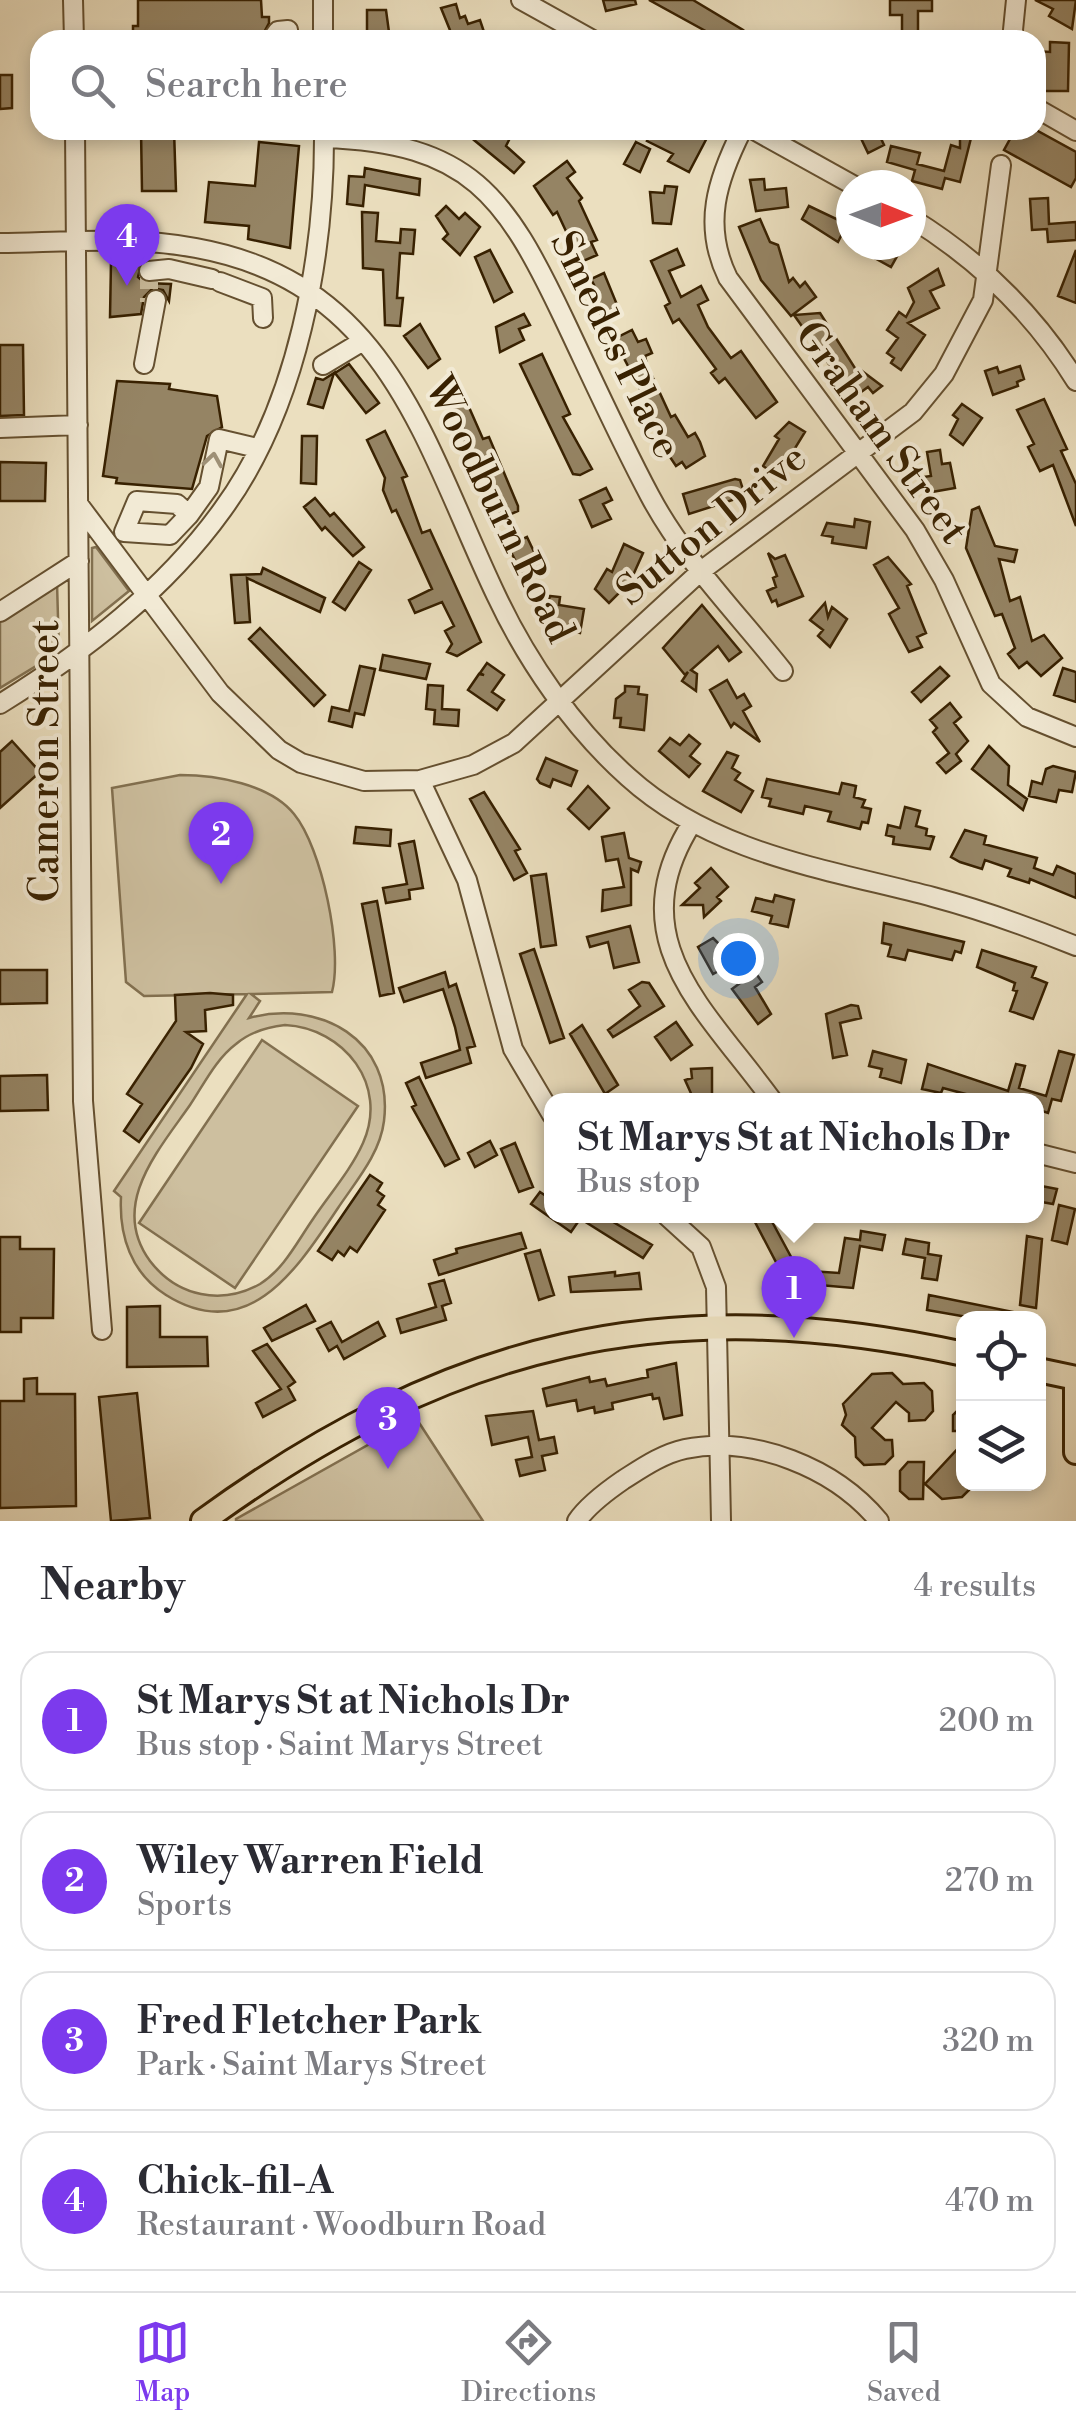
<!DOCTYPE html>
<html lang="en">
<head>
<meta charset="utf-8">
<style>
  body { margin:0; font-family:"Libre Bodoni",serif; background:#f7f7f7; color:#2b2b33 }
  .controls { position:absolute; right:30px; bottom:30px; display:grid; overflow:hidden; border-radius:20px; box-shadow:0 5px 15px #0003 }
  .controls button { width:90px; height:90px; display:grid; place-items:center; padding:0; border:0; border-bottom:2px solid #e1e1e2; background:#fff; color:#2b2b33; font:50px sans-serif }
  .compass { position:absolute; left:836px; top:170px; width:90px; height:90px; border-radius:50%; background:#fff; box-shadow:0 5px 15px #0003; rotate:91deg }
  .you { position:absolute; left:738px; top:958px; width:35px; height:35px; margin:-25px; border:8px solid #fff; border-radius:50%; background:#1a73e8; box-shadow:0 0 0 15px #1a73e833 }
  .badge { display:grid; place-items:center; width:65px; height:65px; border-radius:50%; background:#7c3aed; color:#fff; font-size:32px; font-weight:700 }
  .pin { position:absolute; translate:-50% -82px; filter:drop-shadow(0 2px 5px #0008) }
  .pin::after { content:''; position:absolute; top:52px; width:35px; height:30px; background:inherit; clip-path:polygon(0 0,100% 0,50% 100%) }
  .popup { position:absolute; left:544px; top:1093px; width:500px; height:130px; box-sizing:border-box; display:grid; place-content:center; border-radius:20px; background:#fff; filter:drop-shadow(0 2px 8px #0005); font-size:32px; white-space:nowrap; color:#7c7c81 }
  .popup b { font-size:38px; color:#2b2b33 }
  .popup::after { content:''; position:absolute; left:50%; top:100%; margin-left:-20px; border:20px solid transparent; border-top-color:#fff }
  .list { margin:0; padding:0; list-style:none }
  h2 { display:flex; justify-content:space-between; align-items:center; height:130px; margin:0; padding:0 40px; font-size:42px }
  h2 small { font-size:32px; font-weight:400; color:#7c7c81 }
  .list li { display:grid; grid-template-columns:65px 1fr auto; gap:30px; align-items:center; box-sizing:border-box; height:140px; margin:0 20px 20px; padding:0 20px; border:2px solid #e1e1e2; border-radius:30px }
  .list b { display:block; font-size:38px; white-space:nowrap }
  .list p { margin:0; font-size:32px; white-space:nowrap; color:#7c7c81 }
  .list em { font-size:32px; font-style:normal; color:#7c7c81 }
  .icon { flex:none; width:55px; height:55px; fill:none; stroke:currentColor; stroke-width:2; stroke-linecap:round; stroke-linejoin:round }
  .map { position:relative; flex:none; width:1076px; height:1521px; overflow:hidden }
  .search { position:absolute; background:#fff; box-shadow:0 5px 15px #0003; left:30px; right:30px; top:30px; height:110px; display:flex; align-items:center; gap:25px; box-sizing:border-box; padding:0 35px; border-radius:30px; color:#7c7c81; font-size:38px }
  .sheet { height:770px; background:#fff }
  nav { display:flex; justify-content:space-around; align-items:center; box-sizing:border-box; height:140px; border-top:2px solid #e1e1e2; background:#fff; font-size:28px; color:#7c7c81 }
  nav a { display:grid; justify-items:center; gap:5px }
  nav .on { color:#7c3aed }
  .map>svg:first-child { display:block }
</style>
</head>
<body>
<div class="map">
<svg width="1076" height="1521" viewBox="0 0 1076 1521">
  <rect width="100%" height="100%" fill="#ebdfbf"/>
  <filter id="stains"><feTurbulence type="fractalNoise" baseFrequency=".002" numOctaves="4"/><feColorMatrix values="0 0 0 0 .2 0 0 0 0 .09 0 0 0 0 .02 0 0 0 .5 -.17"/></filter>
  <radialGradient id="worn" r=".72"><stop offset=".6" stop-color="#630" stop-opacity="0"/><stop offset="1" stop-color="#630" stop-opacity=".3"/></radialGradient>
  <!-- green -->
  <path fill="#cdbf9f" stroke="#827050" stroke-width="2.5" fill-rule="evenodd" d="M96,547L129,591L92,621V548Z
    M57,583L59,652L0,688V621Z
    M180,775C216,775 270,784 294,814C322,848 343,950 332,992L251,994L260,1001L249,1018C319,999 394,1039 384,1121C380,1154 356,1181 338,1208C298,1267 249,1347 166,1295C131,1273 119,1236 121,1197L114,1191L247,994L144,996L126,982L112,788ZM285,1025C344,1028 389,1085 363,1143C351,1170 329,1195 313,1219C297,1242 284,1269 260,1284C242,1294 221,1298 201,1294C181,1290 163,1278 150,1261C109,1205 158,1151 190,1105C204,1084 216,1059 236,1044C250,1032 267,1027 285,1025Z
    M262,1040L358,1106L235,1288L139,1223Z
    M416,1418L483,1521H236V1519Z"/>
  <!-- building -->
  <path fill="#958464" stroke="#382101" stroke-width="2.5" d="M138,0H261L262,17H269V23L260,40H133V26H138Z
    M603,0H635L636,4L606,11Z
    M649,0H693L743,30L737,40H722Z
    M890,0H932V11H918V31L902,32V15H890Z
    M1035,0H1076L1072,29L1049,16L1053,9Z
    M456,4L460,18L465,16L468,24L480,20L484,32L454,40L441,8Z
    M367,10H386L389,32L386,40H367Z
    M1050,42L1069,43L1068,91H1043V85L1036,84L1037,51L1050,52Z
    M0,75H12V108L0,109Z
    M141,130H174L176,191H142Z
    M483,130H514L506,146L524,162L514,173L474,140Z
    M653,130H703L709,134L689,172L668,161L673,154L647,141Z
    M857,130H877L884,145L868,153Z
    M960,130H973L960,182L945,178L942,189L912,181L915,170L887,162L891,146L920,153L917,164L944,171L951,145L960,148Z
    M1015,130H1036L1076,152V178L1071,187L1004,150Z
    M259,142L299,146L290,248L248,239L249,226L205,222L209,182L255,186Z
    M636,142L650,149L640,172L624,164Z
    M567,161L575,172L567,178L582,198L579,201L597,240L591,242L597,255L574,265L565,247L572,244L557,212L553,215L534,186Z
    M365,168L420,179L419,195L365,185L363,206L347,204L349,176L364,177Z
    M764,179L765,190L786,188L788,207L756,211L750,180Z
    M665,186L677,187L671,224L653,223L650,192L664,193Z
    M1048,198L1049,224L1076,222V240L1048,242L1047,229L1032,230L1030,199Z
    M446,206L459,219L465,213L480,227L460,255L443,239L448,234L436,216Z
    M809,206L847,224L838,242L802,219Z
    M362,212L378,213L376,241L400,243L401,229L415,230L413,254L400,253L397,298H403L400,326L385,325L383,270L363,268Z
    M760,219L770,242L778,245L789,282L793,278L800,287L805,282L816,297L791,316L761,280L739,227Z
    M851,245H889L900,251L891,267Z
    M677,249L684,265L669,271L681,297L701,286L708,300L698,305L708,327L731,358L741,351L777,402L756,418L725,378L719,383L711,373L716,369L679,319L673,323L665,306L670,303L651,261Z
    M490,250L512,292L494,302L475,257Z
    M1076,250V303L1058,296Z
    M142,261L138,277L145,283L171,284L169,301L163,290L153,288L144,297L141,314L110,317L111,262Z
    M938,269L944,285L930,291L939,308L908,323L925,335L901,370L891,363L894,358L887,353L898,338L887,330L899,312L906,317L914,302L908,288Z
    M604,273L620,312L603,320L588,288L594,285L591,279Z
    M820,313L858,373L862,371L882,386L873,393L868,387L853,398L794,315Z
    M524,314L530,325L519,329L524,340L500,352L496,327Z
    M420,324L440,359L428,368L404,336Z
    M632,330L638,342L646,339L652,353L645,356L647,365L671,417L675,415L688,437L695,433L700,442L705,456L686,468L682,462L676,466L668,454L672,451L614,339Z
    M0,345H23L24,415L0,416Z
    M542,354L570,414L563,417L592,469L580,475L573,474L520,364Z
    M349,364L379,403L366,413L335,373Z
    M1020,366L1024,379L1017,382L1018,386L993,395L985,371L997,367L999,373Z
    M334,373L323,408L308,404L316,378L323,380Z
    M457,380L483,439L489,437L518,506V511L502,518L482,467L460,434L466,432L440,389Z
    M117,381L170,384L169,389L217,396L222,427L207,436L192,489L116,483L117,478L103,476Z
    M1044,399L1067,449L1061,451L1076,484V526L1053,465L1040,471L1028,447L1034,444L1017,410Z
    M962,404L982,418L963,445L950,435L958,419L953,415Z
    M789,422L805,432L778,476L763,466L779,439L775,436Z
    M385,431L407,476L402,478L422,533L430,530L481,642L457,656L447,652L452,644L445,631L454,626L442,602L415,613L409,600L432,589L396,510L392,512L383,490L385,478L367,440Z
    M302,436H317L316,484L301,483Z
    M940,450L942,464L950,463L955,488L926,493L923,477L931,476L927,452Z
    M0,462L46,463L45,501H0Z
    M735,479L740,480L745,496L689,514L683,494Z
    M606,488L612,500L603,504L611,519L592,527L580,500Z
    M315,498L330,516L334,513L364,547L353,556L325,527L322,530L304,507Z
    M979,507L995,546L1017,550L1014,562L999,559L1010,601L1020,597L1032,641L1044,635L1062,658L1041,676L1027,662L1019,668L1008,654L1015,648L1002,614L995,616L966,548L972,510Z
    M855,519L870,522L866,548L832,543L833,537L822,535L827,523L854,527Z
    M527,537L537,558L532,560L538,573L525,580L508,546Z
    M624,544L643,553L630,582L609,603L595,589L607,569L612,572Z
    M768,553L775,559L785,555L803,596L778,606L776,600L772,602L767,591L776,587L773,578L777,576Z
    M888,557L911,584L907,586L926,633L917,637L922,647L909,652L889,614L899,608L874,565Z
    M359,562L371,570L345,610L333,602Z
    M263,568L325,598L320,612L247,578L250,622L235,623L231,575L261,574Z
    M550,596L560,597L559,605L584,609L580,633L552,626L553,618L536,614L538,601L548,603Z
    M825,603L828,617L832,607L847,619L830,647L818,636L823,630L810,620Z
    M702,605L741,652L729,661L718,646L691,670L697,674L696,691L682,681L688,672L685,675L663,648Z
    M260,628L325,695L314,706L249,639Z
    M383,655L430,664L426,679L380,670Z
    M487,663L504,675L492,692L504,700L497,710L468,690L479,674L484,675L480,673Z
    M360,666L375,669L364,715L355,713L352,727L329,721L332,707L349,711Z
    M940,667L949,676L921,702L912,692Z
    M1063,668L1076,672V702L1054,695Z
    M727,680L737,698L744,694L751,706L743,711L760,742L734,723L731,727L710,690Z
    M428,685L443,686L442,709L459,710L458,726L434,724L435,710L426,709Z
    M625,686L639,687L638,694L647,695L644,730L620,727L621,718H614L616,699L625,692Z
    M950,703L961,717L954,723L968,741L956,754L961,761L946,773L937,763L949,753L933,732L937,728L930,720Z
    M689,735L700,744L690,756L700,764L689,777L659,751L670,738L680,745Z
    M12,741L40,772L0,808V752Z
    M989,746L1009,766L1008,785L1027,799L1023,810L972,769Z
    M727,752L738,756L732,768L740,773L735,780L753,791L741,812L703,791Z
    M546,758L577,771L571,786L553,779L550,787L540,783L537,779Z
    M1053,766L1076,772L1072,792L1059,790L1056,802L1029,796L1032,781L1042,784L1046,769Z
    M767,779L839,794L842,783L856,786L854,797L865,800L862,807L871,809L868,823L862,822L860,829L828,821L831,812L805,806L803,814L769,806L771,799L762,797Z
    M588,786L609,808L589,829L568,809Z
    M484,792L520,849L515,851L527,873L514,880L470,799Z
    M905,807L920,811L916,826L927,829L926,835L934,837L930,849L893,844L894,837L886,835L888,825L900,828Z
    M356,827L391,830L390,846L354,843Z
    M965,830L986,836L984,844L1037,858L1034,868L1053,875L1057,866L1076,874V898L1030,879L1029,883L1008,876L1011,869L985,860L982,869L960,862L951,857Z
    M624,833L629,858L641,862L638,872L631,869V905L602,911L603,890L624,887L618,859L606,861L602,837Z
    M414,841L423,888L409,890L410,899L386,903L383,888L407,884L399,844Z
    M711,868L728,887L717,897L721,901L704,917L703,905H682L700,888L695,883Z
    M546,874L556,945L541,947L531,876Z
    M775,895L794,900L788,927L770,923L772,916L752,911L756,898L773,902Z
    M377,901L394,993L380,996L362,904Z
    M884,923L964,942L961,953L955,951L952,960L908,950L905,960L888,956L891,945L882,943Z
    M630,926L639,962L614,968L608,942L590,947L587,937Z
    M713,938L730,955L726,967L713,974L698,947Z
    M534,949L564,1038L550,1043L520,954Z
    M982,950L1036,967L1032,977L1047,983L1033,1019L1010,1011L1017,991L1013,990L1015,983L977,967Z
    M0,970H47V1003L0,1004Z
    M445,972L449,987L456,984L475,1046L467,1048L471,1063L426,1078L421,1063L460,1050L455,1027L443,989L404,1002L399,988Z
    M755,972L762,982L755,987L771,1014L758,1024L732,989Z
    M642,982L649,983L664,1006L613,1037L608,1030L640,1006L629,990Z
    M210,993L233,995V1005L205,1010L206,1031L186,1032L203,1044L191,1068L139,1142L124,1131L142,1104L127,1094L176,1021L175,995Z
    M851,1005L858,1006L861,1018L840,1023L847,1055L833,1058L826,1014Z
    M676,1022L692,1045L671,1060L655,1037Z
    M582,1025L618,1085L605,1094L570,1034Z
    M873,1051L906,1060L901,1083L880,1077L882,1069L869,1066Z
    M1059,1051L1074,1055L1061,1101L1052,1099L1048,1113L1036,1109V1100H972L973,1096L943,1088L941,1093L922,1089L928,1064L1008,1091L1016,1064L1025,1066L1019,1088L1046,1096Z
    M712,1068V1100H694L685,1080L692,1078L691,1069Z
    M47,1075L48,1110L0,1111V1076Z
    M419,1077L459,1159L445,1166L412,1107L416,1105L406,1083Z
    M490,1141L497,1155L475,1167L468,1153Z
    M515,1143L533,1187L519,1192L501,1149Z
    M370,1175L382,1183L377,1191L384,1196L378,1205L385,1210L357,1252L350,1247L344,1256L338,1251L332,1260L318,1251Z
    M1036,1185L1057,1189L1053,1204L1036,1201Z
    M540,1192L552,1200V1216L580,1219L571,1232L531,1204Z
    M1059,1205L1075,1209L1067,1244L1052,1240Z
    M576,1216H603L652,1245L643,1258Z
    M769,1216L796,1266L809,1271L839,1273L845,1238L860,1240L861,1231L885,1235L882,1250L860,1246L853,1288L785,1282L787,1259L777,1264L755,1222Z
    M521,1233L526,1248L439,1275L434,1260L457,1253L456,1249Z
    M1027,1236L1042,1239L1036,1308L1020,1305Z
    M0,1237H20V1249H54L53,1318H21V1332H0Z
    M906,1239L929,1243L928,1254L941,1256L937,1280L922,1278L925,1258L903,1254Z
    M540,1250L554,1295L539,1300L525,1254Z
    M615,1272V1276L639,1273L641,1289L571,1292L569,1277Z
    M444,1280L451,1303L442,1306L446,1320L401,1333L397,1319L436,1307L429,1284Z
    M929,1295L1023,1314V1318H973L927,1310Z
    M306,1305L315,1321L272,1341L264,1328Z
    M160,1306V1337H207L208,1366L127,1367V1307Z
    M331,1322L342,1342L378,1322L385,1336L344,1359L337,1346L329,1351L317,1329Z
    M267,1344L295,1382L288,1387L295,1400L263,1417L256,1403L281,1389L253,1351Z
    M676,1363L682,1415L664,1419L659,1398L653,1399L652,1394L612,1403L613,1409L595,1413L594,1407L578,1411L576,1400L547,1406L543,1389L589,1377L590,1382L605,1379L607,1386L648,1377L647,1370Z
    M892,1373L903,1384L924,1383L932,1391L933,1411L925,1420L909,1421V1413L896,1402L872,1428L885,1440H892L893,1456L885,1464L864,1465L856,1457L855,1437L842,1425L846,1415L843,1404L872,1374Z
    M37,1378V1394H75L76,1506L0,1508V1401H24V1379Z
    M137,1393L150,1518L111,1521L99,1397Z
    M964,1404V1431H953V1415Z
    M533,1411L539,1440L554,1437L557,1453L542,1456L545,1470L520,1476L516,1460L532,1457L528,1437L492,1445L486,1416Z
    M964,1442V1484H975L962,1497L942,1499L925,1484Z
    M908,1462H924L923,1499H909L900,1491V1471Z"/>
  <g fill="none" stroke-linecap="round" stroke-linejoin="round">
    <!-- minor-tunnel -->
    <path stroke="#c7b999" stroke-width="18" stroke-dasharray="18 9" stroke-linecap="butt" d="M149,271V302"/>
    <!-- minor casing -->
    <g stroke="#655030" stroke-width="22">
      <path id="minor" d="M73,0L74,40
        M323,0V40
        M521,0L593,40
        M272,39L278,31L288,30
        M1012,40L1016,0
        M1036,108L1076,131
        M75,130L83,1101L102,1330
        M742,130C717,180 702,225 728,278L915,530L944,580L991,684L1027,717L1076,737
        M754,130L853,185
        M324,138C470,143 505,195 564,319C592,378 619,438 650,496C684,560 738,614 783,671
        M911,218C979,260 1034,313 1076,381
        M0,243C65,242 132,236 196,248C389,283 424,444 496,595C527,661 573,728 628,777C713,854 827,869 933,897C982,910 1029,927 1076,946
        M149,271L169,269L212,279
        M220,282L262,298L263,318
        M144,364L156,300
        M323,365L363,341
        M0,428L78,425
        M137,501L177,504L189,515L170,535L124,532Z
        M79,505L220,693L279,750L301,763L364,781L420,780L473,765L514,743L701,571L913,412L944,374L983,300L1001,165
        M189,515L209,487L219,439L257,448
        M0,612L79,561
        M0,704C84,652 165,590 223,509C298,406 325,255 324,130
        M420,780L467,880L513,1049L552,1115
        M692,823C618,940 706,1009 772,1100
        M1036,1153L1076,1163
        M667,1216L701,1247L716,1287L721,1521
        M577,1521C588,1505 607,1491 623,1480C642,1468 662,1454 685,1449C754,1435 835,1468 879,1521"/>
    </g>
    <!-- major casing -->
    <g stroke="#382101" stroke-width="28">
      <path id="major" d="M1038,1370L1076,1378
        M1076,1388V1452
        M203,1521C449,1342 665,1289 964,1354"/>
    </g>
    <!-- minor -->
    <use href="#minor" stroke="#f2ead5" stroke-width="18"/>
    <!-- major -->
    <use href="#major" stroke="#ebdfbf" stroke-width="22"/>
  </g>
  <!-- one-way arrows -->
  <defs><path id="oneway-chevron" d="M-2-3.5L2.5 0L-2 3.5" fill="none" stroke-width="1.6" stroke-linecap="round" stroke-linejoin="round" transform="scale(2.5)"/></defs>
  <use stroke="#9e9076" href="#oneway-chevron" transform="translate(213 460) rotate(-81)"/>
  <g text-anchor="middle" dominant-baseline="central" stroke-width="8" stroke-linejoin="round" paint-order="stroke">
    <!-- street labels -->
    <g font-size="40" fill="#382101" stroke="#f2ead5">
      <text transform="translate(615 345) rotate(64)">Smedes Place</text>
      <text transform="translate(881 433) rotate(54)">Graham Street</text>
      <text transform="translate(499 510) rotate(64)">Woodburn Road</text>
      <text transform="translate(712 525) rotate(-39)">Sutton Drive</text>
      <text transform="translate(46 761) rotate(-90)">Cameron Street</text>
    </g>
  </g>
  <rect width="100%" height="100%" filter="url(#stains)"/>
  <rect width="100%" height="100%" fill="url(#worn)"/>
</svg>
<div class="controls">
<button><svg class="icon" aria-label="locate" viewBox="0 0 24 24"><circle cx="12" cy="12" r="6"/><path d="M12 2v4M12 18v4M2 12h4M18 12h4"/></svg></button>
<button><svg class="icon" aria-label="layers" viewBox="0 0 24 24"><path d="M12 4l9 5-9 5-9-5zM3 14l9 5 9-5"/></svg></button>
</div>
<svg class="compass" viewBox="-18 -18 36 36"><path d="M0-13l5 13h-10z" fill="#e53935"/><path d="M0 13l5-13h-10z" fill="#7c7c81"/></svg>
<div class="you"></div>
<div class="pin badge" style="left:794px;top:1338px">1</div>
<div class="popup"><b>St Marys St at Nichols Dr</b>Bus stop</div>
<div class="pin badge" style="left:221px;top:884px">2</div>
<div class="pin badge" style="left:388px;top:1469px">3</div>
<div class="pin badge" style="left:127px;top:286px">4</div>
<div class="search"><svg class="icon" aria-label="search" viewBox="0 0 24 24"><circle cx="10" cy="10" r="6"/><path d="M15 15l6 6"/></svg>Search here</div>
</div>
<section class="sheet">
<h2>Nearby<small>4 results</small></h2>
<ul class="list">
<li><span class="badge">1</span><div><b>St Marys St at Nichols Dr</b><p>Bus stop · Saint Marys Street</p></div><em>200 m</em></li>
<li><span class="badge">2</span><div><b>Wiley Warren Field</b><p>Sports</p></div><em>270 m</em></li>
<li><span class="badge">3</span><div><b>Fred Fletcher Park</b><p>Park · Saint Marys Street</p></div><em>320 m</em></li>
<li><span class="badge">4</span><div><b>Chick-fil-A</b><p>Restaurant · Woodburn Road</p></div><em>470 m</em></li>
</ul>
</section>
<nav>
<a class="on"><svg class="icon" aria-label="map" viewBox="0 0 24 24"><path d="M3 6l6-2 6 2 6-2v14l-6 2-6-2-6 2zM9 4v14M15 6v14"/></svg>Map</a>
<a><svg class="icon" aria-label="directions" viewBox="0 0 24 24"><path d="M12 3l9 9-9 9-9-9zM9 14v-3h6M13 9l2 2-2 2"/></svg>Directions</a>
<a><svg class="icon" aria-label="saved" viewBox="0 0 24 24"><path d="M7 4h10v16l-5-4-5 4z"/></svg>Saved</a>
</nav>
</body>
</html>
